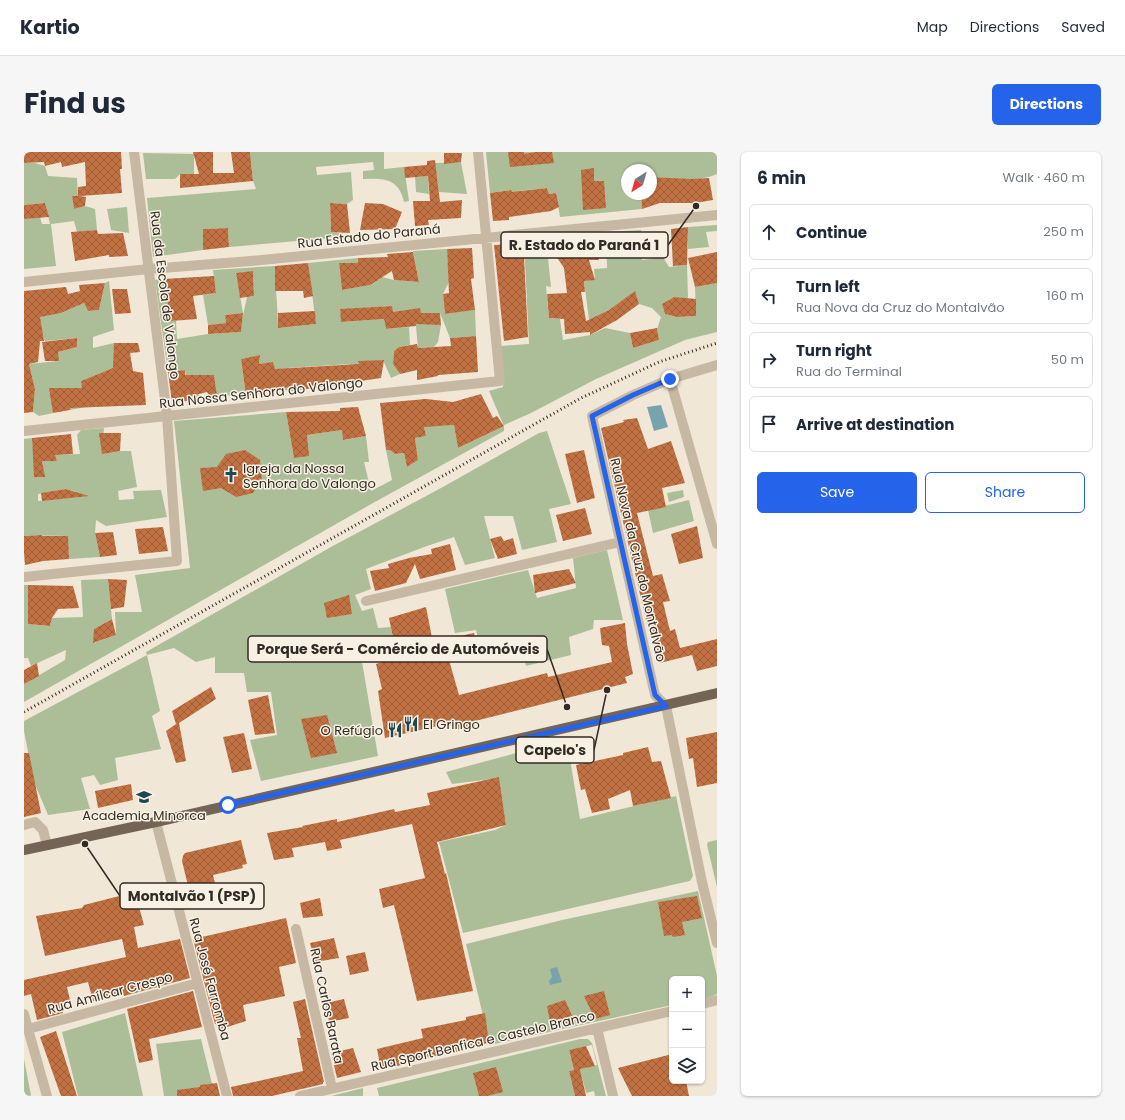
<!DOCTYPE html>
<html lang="en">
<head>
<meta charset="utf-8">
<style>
  body { margin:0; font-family:Poppins,sans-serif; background:#f6f6f7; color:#1f2937 }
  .controls { position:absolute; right:12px; bottom:12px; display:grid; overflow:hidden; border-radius:6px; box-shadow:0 1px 3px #0004 }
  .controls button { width:36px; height:36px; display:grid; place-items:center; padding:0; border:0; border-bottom:1px solid #e0e1e3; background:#fff; color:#1f2937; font:20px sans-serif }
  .compass { position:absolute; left:597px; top:12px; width:36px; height:36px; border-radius:50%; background:#fff; box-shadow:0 1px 3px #0004; rotate:217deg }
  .stop { position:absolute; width:12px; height:12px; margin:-9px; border:3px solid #2563eb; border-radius:50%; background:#fff }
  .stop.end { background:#2563eb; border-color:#fff; box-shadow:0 1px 4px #0008 }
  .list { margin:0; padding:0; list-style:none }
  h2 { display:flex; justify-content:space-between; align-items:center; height:52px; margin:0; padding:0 16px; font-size:17px }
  h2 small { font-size:13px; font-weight:400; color:#747a83 }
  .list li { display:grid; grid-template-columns:26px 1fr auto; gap:12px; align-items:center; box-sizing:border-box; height:56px; margin:0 8px 8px; padding:0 8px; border:1px solid #e0e1e3; border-radius:6px }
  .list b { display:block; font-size:15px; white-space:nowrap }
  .list p { margin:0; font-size:13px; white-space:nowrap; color:#747a83 }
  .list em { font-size:13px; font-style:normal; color:#747a83 }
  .actions { display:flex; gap:8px; padding:12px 16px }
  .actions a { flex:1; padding:9px 0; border:1px solid #2563eb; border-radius:6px; text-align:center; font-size:14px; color:#2563eb }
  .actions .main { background:#2563eb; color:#fff }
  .icon { flex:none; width:22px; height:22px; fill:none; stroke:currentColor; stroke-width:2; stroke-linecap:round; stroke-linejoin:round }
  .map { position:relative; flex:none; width:693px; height:944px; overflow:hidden; border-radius:6px }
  header { display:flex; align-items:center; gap:24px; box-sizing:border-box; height:56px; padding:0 20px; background:#fff; border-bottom:1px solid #e0e1e3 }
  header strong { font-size:19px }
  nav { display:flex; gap:22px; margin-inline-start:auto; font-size:14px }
  .intro { display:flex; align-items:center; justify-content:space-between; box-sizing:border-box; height:96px; padding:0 24px }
  h1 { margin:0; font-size:28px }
  .button { padding:10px 18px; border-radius:6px; background:#2563eb; color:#fff; font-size:14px; font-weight:700 }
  main { display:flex; gap:24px; padding:0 24px }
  aside { flex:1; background:#fff; border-radius:6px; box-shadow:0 1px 3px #0004 }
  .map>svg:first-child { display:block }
</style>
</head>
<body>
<header>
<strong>Kartio</strong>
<nav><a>Map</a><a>Directions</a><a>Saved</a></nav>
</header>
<div class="intro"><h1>Find us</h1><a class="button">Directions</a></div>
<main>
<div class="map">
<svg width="693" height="944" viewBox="0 0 693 944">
  <defs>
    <pattern id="building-cross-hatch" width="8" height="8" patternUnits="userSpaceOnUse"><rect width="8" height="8" fill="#c27242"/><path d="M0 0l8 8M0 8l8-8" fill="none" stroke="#9e5e37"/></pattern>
  </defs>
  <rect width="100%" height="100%" fill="#f0e7d7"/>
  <!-- green -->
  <path fill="#acbe98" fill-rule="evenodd" d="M226,0H360V17L380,15L385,49L380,50C375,26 359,26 339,27V19L350,18L349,10L292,15L293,23L327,20L329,48L323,52L306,51L307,80L319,81V85L205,95L204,76L179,77V98L129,105L123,46L232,37L229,29Z
    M462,0H693V22C673,31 648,26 627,25V18H603V42H617L618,57L536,65L532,41L525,42L523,36L495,39L490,53L487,38L466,41Z
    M119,1L170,2V22H156L151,27H122Z
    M437,10L443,42L415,40L411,11Z
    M0,11H11L21,14L24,24L53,26L54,44H48L50,57L61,54L71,57L73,78L53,80L50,69L27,72L32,114L0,117V67L16,65L18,72H26L21,51L0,53Z
    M404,24L405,42L392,40L391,25Z
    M103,55L105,81L87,78L83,57Z
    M693,73V79L682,80L685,95L664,97V75Z
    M617,78L618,108L639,105L645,115L663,113L664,147L650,145L638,152L641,162L653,165L672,164L671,135L693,131V180L661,188L572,227L507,261L480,273V279L349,351L0,550V532L41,508L42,498L7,514L4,506H0V433H4V472L26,474L28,466L59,465L57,428L84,427L88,467L70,477V491L92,483L91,460H118L111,423L166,416L150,269L262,260L270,306L284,303L283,283L318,278L320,288L342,284L345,310H340L347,339L368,328L362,298H366L371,302L380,301L383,315L394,308L391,286L402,284L394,248L404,247L408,274L430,273L434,296L480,274L465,239L479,235L480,224L477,194L505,192L500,88L522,87L527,135L522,134L525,166L536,167L539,188L566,183L581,176L606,181L609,196L635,188L633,177L637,165L628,156L615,152L611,140L585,158L565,168L560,129L571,127L570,117L583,116L582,80Z
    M423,97L425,130L419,142L421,162L451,158L452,184L426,186L416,161H407V172L417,173L414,190L410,195L394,196L391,164H370L367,154L316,158L318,170L360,167L362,177L385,175L386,193L375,195L370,199L369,212L376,222L367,226L359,208L335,210L336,229L330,231L326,212L264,216L266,239L255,237L249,211L235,212L236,203L217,207L222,244L193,243L190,223H173L175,249H164L161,218L144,220L131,128L139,127L147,169H152L153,187L184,182L217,180L218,168L223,145L230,144L229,120L212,122L219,161L201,163L202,171L184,173L179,143L192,141L189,118L251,114C251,134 254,155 254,176L292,172L284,111L334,106V111H315L318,138L346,133L358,125L370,128L395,130L389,99Z
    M85,129L90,178L69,185V196L90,191L99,215L87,217L57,229L62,255L46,258L45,236L29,261L15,264L9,260L11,237L5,212L34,209V200L53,195V186L21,189L18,182L0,167L37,161L60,151L64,159L75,158L81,131Z
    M80,276L78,301L96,299H107L113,335L94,339L95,348L110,347L109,339L137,338L143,365L82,374L72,368L71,381L76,405L45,407L43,384C29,384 15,383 0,384V287L8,286L11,325H20L18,309H33L31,303L56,302L53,283L57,278ZM42,337L53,340L54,345L14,349V342Z
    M523,279L547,352L525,357L533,390L498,398L489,364H460L471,406L441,413L430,385L403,394L342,417L347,437L331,443L338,459L349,456L354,476L367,475L370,495L337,504L354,604L237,629L226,588L253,583L247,540H223L220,521H191V505L172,510L150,496L123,503L136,559L128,564L137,597L91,606L94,628L76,633L70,623L57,626L66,657L24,663L10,630L0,579V569L123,503L122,500L307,395L417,336L515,281Z
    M659,338L660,345L645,350L643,341Z
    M665,348L670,369L629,381L624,358Z
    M583,398L599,468H570L569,477L545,485L547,503L502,514L499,502L459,509L452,478L431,481L421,437L504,418L513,446L552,436L549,406Z
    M529,591L541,594L546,607L556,667L652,644L669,724L666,729L661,730L439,781L415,690L471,678L482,673L475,626L428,632L422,620Z
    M693,688V735L683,693L684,690Z
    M674,739L693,824V842L689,844L678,847V827H648V853L466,893L442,792L538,768Z
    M101,861L119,944H54L38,880Z
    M177,887L191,944H140L132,892Z
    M556,887H564L568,891L582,944H571L570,939L562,941L556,917L573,913L568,893L545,898L550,918L545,919L551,944H355L353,936Z
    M0,907L7,943L6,944H0Z
    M339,936V944H307Z"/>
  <!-- water -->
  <path fill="#77a3ac" d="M637,253L644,275L630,279L623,255Z
    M533,815L538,830L526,833L525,829L528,825L526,817Z"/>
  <!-- building -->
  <path fill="url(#building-cross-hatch)" d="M0,0H97L98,17H96L98,41L56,44L62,45L61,54L50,57L48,44H54V35L62,34L61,10L38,15L37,10L21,14L20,10L0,11Z
    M169,0H189V21H210L207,0H226L229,29L156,36V22H175Z
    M484,0H500V2L512,0H528L530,11L486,15Z
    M420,1H438L437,10L420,12Z
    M411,8L416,50L438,48L437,66L404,68L405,73L391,74L389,49H406L404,24L381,26L380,15L403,13V9Z
    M570,16V29H580L582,56L559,58L557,18Z
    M627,25L667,27L685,26L689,48L671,51H636L618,57L617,42H627Z
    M523,36L525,42L532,41L535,55L527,59L485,65V68L469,69L466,41L487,38L488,40Z
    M21,51L25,65L0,67V53Z
    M306,51L323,52L326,81L307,80Z
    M341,51L359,52L378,60L371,77L336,78Z
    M664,75L663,113L649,114L647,77Z
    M204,76L205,95L179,98V77Z
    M73,78L74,82L99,81L104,104L85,105V103L51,109L47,80Z
    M571,83L575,108H565L571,128L560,129L561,140H557L562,169L585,158L611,139L615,152L593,168L566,183V180L541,182L540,167L525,166L523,142L543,141L540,116L532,104L534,93L539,87Z
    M490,92L491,104L500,105L504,185L480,189L470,93Z
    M448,96L450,126L447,127L451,158L421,162L419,142L425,141L423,97Z
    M389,100L395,130L370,128L368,119L346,133L318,138L315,111H334V106L364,105L363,102Z
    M693,100V131L671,135L664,106Z
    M284,111L289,144L280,146L279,139H251V114Z
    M229,119L230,144L216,146L212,121Z
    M190,124L192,141L169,144L173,167L147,169L139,127Z
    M81,131L75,158L64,159L60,151L37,161L16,165L20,189H16L14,210L5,212L11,237L9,260L0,261V139L42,135L44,142L56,139L55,133Z
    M88,137H103L107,161L91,162Z
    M650,145L672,147V164L653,165L641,162L638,152Z
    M368,154L369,160L396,156L397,161H416L417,173L392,172V174L362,177L360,167L317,170L316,157Z
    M291,159L292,172L254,176V161Z
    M219,161L217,180L184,182V173L202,171L201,163Z
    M633,176L635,188L609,196L606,181Z
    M452,184L454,220L414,223V224L393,228V218L376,222L369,212L370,199L375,195L393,192L394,196L427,194L426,186Z
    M53,186V195L34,200L35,209H21L18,190Z
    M90,191H114L116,200L106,201L109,219L119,221L122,253L46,256V258L29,261L25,236H58L57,229L89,216Z
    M236,203L235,212L249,210L251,217L335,212L334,209L360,208L357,226L330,230V231L266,239V235L222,244L217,207Z
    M161,218V223H190L193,243L186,245L183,240L164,245V249L148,250L144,220Z
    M457,242L469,266L473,264L480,274L434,296L430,273L400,275L402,284L391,286L394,308L383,315L380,301L371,302L366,298H362L356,251L402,247L429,250Z
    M334,255L342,284L319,288L318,278L283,283L285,304L270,306L262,260L316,259V256Z
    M613,266L624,297L647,289L661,331L638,336L642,355L613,361L629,424L638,422L646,449L639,450L646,479L651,477L656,496L693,487V514L673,519L668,503L636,511L627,471L623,472L577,276L600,270L599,268Z
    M75,281H97L96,299L78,302Z
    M47,282L49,302L31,303L33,309H18L21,325H10L8,286Z
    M221,298L236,308L238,329L229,341L212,345L197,336L179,339L176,316L193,315L202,302Z
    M560,298L571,346L553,351L541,302Z
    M42,337L65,344L18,349L17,341Z
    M561,356L568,382L539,389L532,363Z
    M673,374L679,406L655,412L647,382Z
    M139,375L144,399L115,402L111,377Z
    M89,380L93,403L76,405L71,381Z
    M18,383V384H44L45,407L19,409L1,413L0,401V384Z
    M477,384L480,389L489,386L493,402L474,407L466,387Z
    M426,392L432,418L396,427L391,412L382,431L351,439L346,419L365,416L364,412L385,406L408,402L407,397Z
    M545,417L552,431L511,441L509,423Z
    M84,427L103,428L100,455L87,457Z
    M4,433L49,434L55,456L34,457L28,466L26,474L4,472Z
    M325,443L328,462L303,466L300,451Z
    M402,455L411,501L433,497L431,485L450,481L455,503L425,508L435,543L523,521L524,525L588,510L585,494L578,493L576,476L601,471L603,492L609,522L601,525L603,531L443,571L444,576L429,578L427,571L361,586L354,539L358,537L352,512L373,505L365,466Z
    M88,467L92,483L69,491L70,477Z
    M13,511L15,524L0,532V518Z
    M187,535L192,547L155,571L162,609L152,611L142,579L152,572L148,559Z
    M244,543L251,581L231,583L224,548Z
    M303,563L313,601L287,606L277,567Z
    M693,580V631L673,635L669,606L665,607L662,586Z
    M220,581L228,617L208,621L199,585Z
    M624,595L628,610L637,609L647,646L609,654L606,638L584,647L586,657L568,661L561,637L557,638L552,613L599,603V601Z
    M0,601H5L17,661L0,665Z
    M475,625L482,673L413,690L421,722L422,721L449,839L393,849L370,753L359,756L355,737L401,726L388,672L316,688L318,696L303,699L301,690L268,696L270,705L250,708L243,681L279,675L278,674L313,667V670L370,657L371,660L406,653L403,641Z
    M107,632L109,648L74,656L71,639Z
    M217,688L223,712L218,713L219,716L189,723L194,744H191L192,748L169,754L158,709L159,704L161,701Z
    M111,740L120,773L110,775L114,796L156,787L166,826L100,844V843L69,849L64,830L43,835L46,848L38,851L39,861L13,868L7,842L0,844V828L102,805L98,787L21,804L12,764L58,756L60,753Z
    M673,744L678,766L658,770L661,783L649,785L648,783L640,784L634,750Z
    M296,746L299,764L279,766L276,751Z
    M262,766L272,811L255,815L261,844L219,853L222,869L194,878L192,872H191L169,787Z
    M310,786L315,806L291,810L286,791Z
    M341,800L345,819L326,823L322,804Z
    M169,839L178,875L125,887L129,908L115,911L103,857Z
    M580,839L586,863L571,867L560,844Z
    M281,847L300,930H299V932L248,944H209L207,935L279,919L273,886H277L269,850Z
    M320,847L325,866L305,870L302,851Z
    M541,848L551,870L539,872L527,875L523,854Z
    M461,861L465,891L436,896L437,899L396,907L397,908L357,918L353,897L399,886L397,877L442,868V865Z
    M32,879L53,944H37L16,885Z
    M562,894L571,914L556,917L562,944H551L545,919L550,918L545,898Z
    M329,896L337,920L313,926L307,901Z
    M648,902V929H662L665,944H608L594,916Z
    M472,915L479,940L463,944H455L449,921Z
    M193,931L196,944H153V938L176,935V933Z"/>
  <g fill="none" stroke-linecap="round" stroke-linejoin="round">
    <!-- minor -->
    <path stroke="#c7b8a4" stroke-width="10" d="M0,130L125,117L227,109L693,63
      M693,213L646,227L609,243L568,264L631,543L642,554L678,730L693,791
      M646,227L693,392
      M0,279L476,229L454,0
      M0,425L153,409L143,264L110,0
      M342,449L596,390
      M132,670L203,944
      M0,673L11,670L19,678L23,693
      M272,777L308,936
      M678,852L693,848
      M0,862L4,877
      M573,876L589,944
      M23,944L4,877L174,831
      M276,944L648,859"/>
    <!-- major -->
    <path stroke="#746456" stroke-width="10" d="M0,698L132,670L693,541"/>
    <!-- rail -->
    <path stroke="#322b25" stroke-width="3" stroke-dasharray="1 3" stroke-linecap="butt" d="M0,560L557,246L635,210L693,191"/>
  </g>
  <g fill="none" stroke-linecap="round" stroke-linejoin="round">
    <!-- route -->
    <path stroke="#2563eb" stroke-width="5" d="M204,653L642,554L631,543L568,264L609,243L646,227"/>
  </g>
  <!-- icons -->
  <defs>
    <g id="church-bare" transform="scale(1.2)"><path d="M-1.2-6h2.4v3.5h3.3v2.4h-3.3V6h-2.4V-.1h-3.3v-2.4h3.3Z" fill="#1c4852" stroke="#f8f1e3" stroke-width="2.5" paint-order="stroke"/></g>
    <g id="restaurant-bare" transform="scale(1.2)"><path d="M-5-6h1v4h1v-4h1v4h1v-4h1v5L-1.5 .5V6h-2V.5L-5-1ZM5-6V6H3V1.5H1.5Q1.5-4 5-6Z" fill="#1c4852" stroke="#f8f1e3" stroke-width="2.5" paint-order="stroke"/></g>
    <g id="school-bare" transform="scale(1.2)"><path d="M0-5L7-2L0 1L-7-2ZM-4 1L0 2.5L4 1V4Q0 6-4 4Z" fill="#1c4852" stroke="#f8f1e3" stroke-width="2.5" paint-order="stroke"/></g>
  </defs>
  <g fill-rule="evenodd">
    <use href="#church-bare" x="207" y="323"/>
    <use href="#restaurant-bare" x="387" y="572"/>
    <use href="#restaurant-bare" x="371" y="578"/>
    <use href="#school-bare" x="120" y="645"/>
  </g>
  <g text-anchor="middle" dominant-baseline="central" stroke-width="3" stroke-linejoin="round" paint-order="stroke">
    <!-- street labels -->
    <g font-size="13" fill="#322b25" stroke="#f8f1e3">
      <text transform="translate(345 84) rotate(-6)">Rua Estado do Paraná</text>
      <text transform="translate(141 143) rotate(83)">Rua da Escola de Valongo</text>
      <text transform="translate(237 241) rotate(-6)">Rua Nossa Senhora do Valongo</text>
      <text transform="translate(614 408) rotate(77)">Rua Nova da Cruz do Montalvão</text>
      <text transform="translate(186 827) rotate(75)">Rua José Farromba</text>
      <text transform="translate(86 841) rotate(-15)">Rua Amílcar Crespo</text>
      <text transform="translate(303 854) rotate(78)">Rua Carlos Barata</text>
      <text transform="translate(459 889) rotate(-13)">Rua Sport Benfica e Castelo Branco</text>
    </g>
    <!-- poi labels -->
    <g font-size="13" fill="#322b25" stroke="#f8f1e3" text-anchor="start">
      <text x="219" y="316">Igreja da Nossa<tspan x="219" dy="15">Senhora do Valongo</tspan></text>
      <text x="399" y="572">El Gringo</text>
      <text x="359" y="578" text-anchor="end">O Refúgio</text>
      <text x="120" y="663" text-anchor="middle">Academia Minorca</text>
    </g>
  </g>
  <!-- callouts -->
  <path fill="none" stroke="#322b25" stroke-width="1.5" d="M672 54L644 93M543 555L523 497M583 538L570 598M61 692L96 744"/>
  <g fill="#322b25" stroke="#f8f1e3" stroke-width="1.5">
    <circle cx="672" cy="54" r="4"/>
    <circle cx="543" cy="555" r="4"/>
    <circle cx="583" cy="538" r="4"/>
    <circle cx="61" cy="692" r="4"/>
  </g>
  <g fill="#f8f1e3" stroke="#322b25" stroke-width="1.5">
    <rect x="477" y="80" width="167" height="26" rx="4"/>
    <rect x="224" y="484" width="299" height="26" rx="4"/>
    <rect x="492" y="585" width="78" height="26" rx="4"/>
    <rect x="96" y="731" width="144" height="26" rx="4"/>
  </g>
  <g font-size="14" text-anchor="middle" font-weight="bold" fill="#322b25">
    <text x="560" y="98">R. Estado do Paraná 1</text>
    <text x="374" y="502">Porque Será - Comércio de Automóveis</text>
    <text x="531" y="603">Capelo's</text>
    <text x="168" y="749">Montalvão 1 (PSP)</text>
  </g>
</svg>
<div class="controls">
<button>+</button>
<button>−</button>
<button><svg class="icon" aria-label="layers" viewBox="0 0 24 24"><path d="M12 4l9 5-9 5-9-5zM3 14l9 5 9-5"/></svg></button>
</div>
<svg class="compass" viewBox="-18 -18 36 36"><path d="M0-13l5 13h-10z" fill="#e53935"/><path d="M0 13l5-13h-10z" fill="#747a83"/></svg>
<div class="stop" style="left:204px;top:653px"></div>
<div class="stop end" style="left:646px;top:227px"></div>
</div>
<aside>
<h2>6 min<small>Walk · 460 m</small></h2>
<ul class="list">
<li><svg class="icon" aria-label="ahead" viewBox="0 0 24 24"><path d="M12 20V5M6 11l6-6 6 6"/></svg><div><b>Continue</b></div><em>250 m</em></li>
<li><svg class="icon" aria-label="left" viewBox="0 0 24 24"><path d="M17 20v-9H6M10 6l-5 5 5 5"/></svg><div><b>Turn left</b><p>Rua Nova da Cruz do Montalvão</p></div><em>160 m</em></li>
<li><svg class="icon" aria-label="right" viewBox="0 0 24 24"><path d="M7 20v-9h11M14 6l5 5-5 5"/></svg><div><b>Turn right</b><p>Rua do Terminal</p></div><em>50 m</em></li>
<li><svg class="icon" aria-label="arrive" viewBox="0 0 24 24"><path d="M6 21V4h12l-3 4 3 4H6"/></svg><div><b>Arrive at destination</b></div></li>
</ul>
<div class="actions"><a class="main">Save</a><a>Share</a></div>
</aside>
</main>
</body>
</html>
